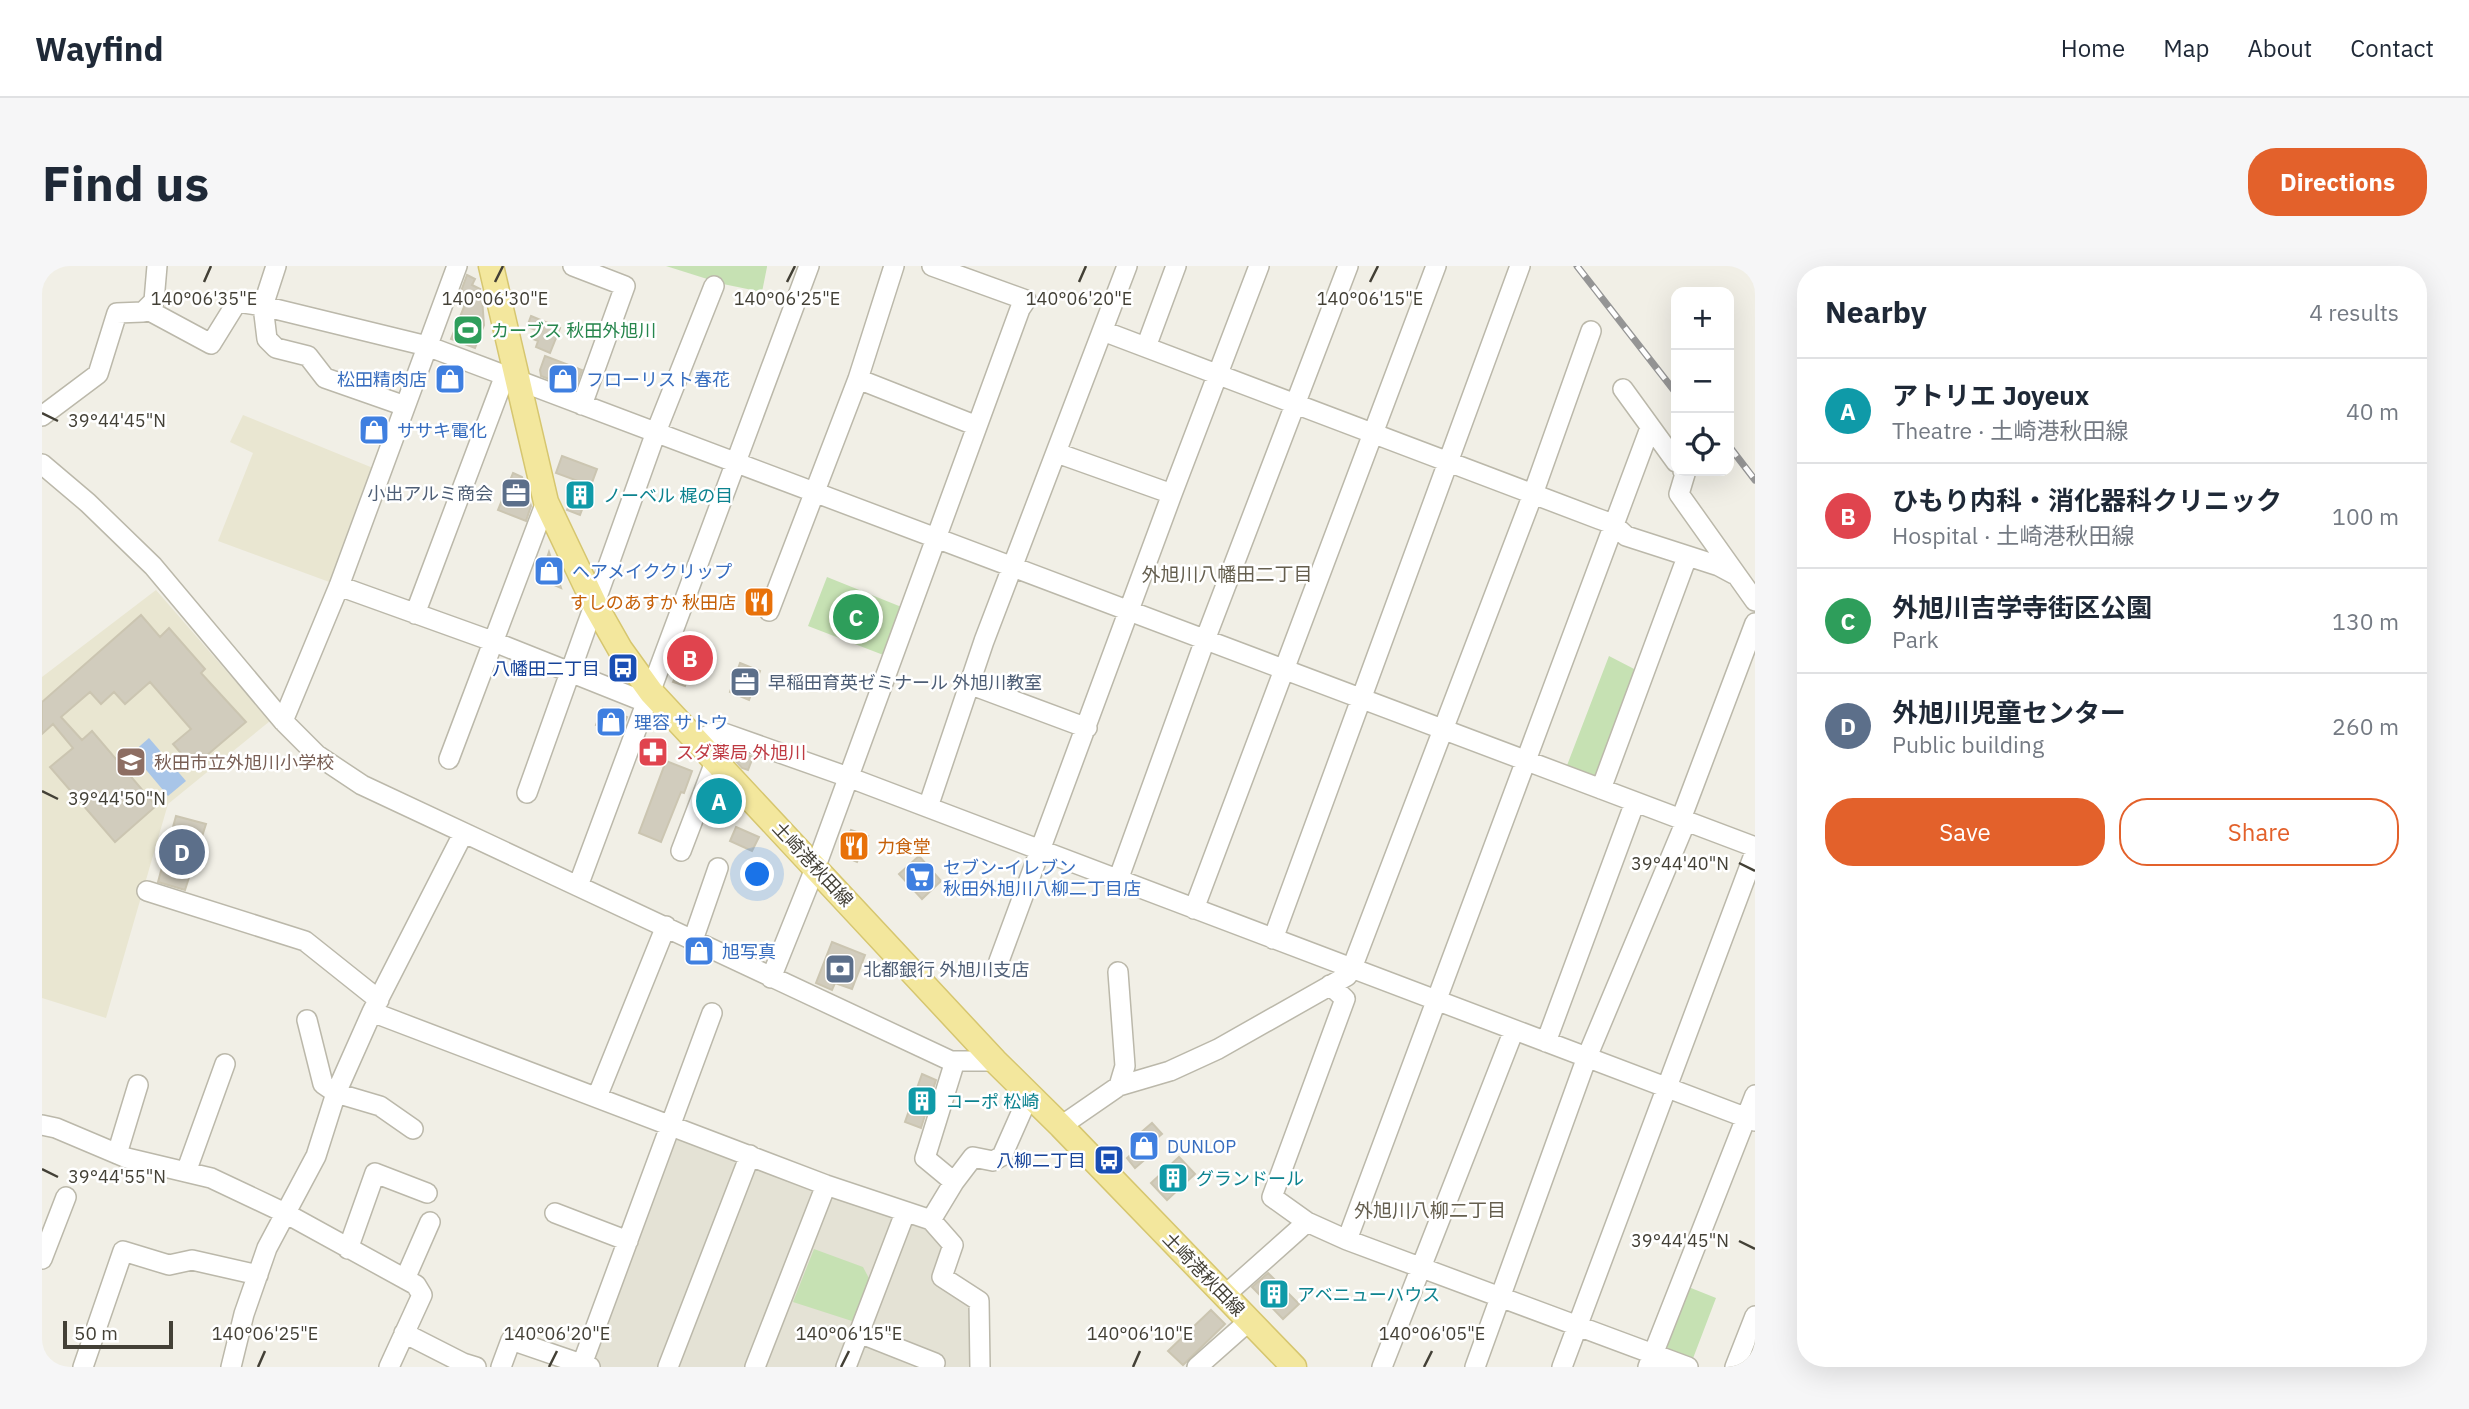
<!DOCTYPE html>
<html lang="en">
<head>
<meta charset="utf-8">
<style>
  body { margin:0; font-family:"IBM Plex Sans","Noto Sans JP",sans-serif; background:#f6f6f7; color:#1f2937 }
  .controls { position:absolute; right:21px; top:21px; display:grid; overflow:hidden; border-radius:14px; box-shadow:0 7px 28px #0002 }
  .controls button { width:63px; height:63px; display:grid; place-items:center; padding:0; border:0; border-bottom:2px solid #e0e1e3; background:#fff; color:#1f2937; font:35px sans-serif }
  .scale { position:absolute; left:21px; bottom:18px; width:110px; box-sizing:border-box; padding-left:7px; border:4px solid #434036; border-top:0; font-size:19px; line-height:24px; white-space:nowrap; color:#434036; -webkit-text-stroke:5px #fff; paint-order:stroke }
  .you { position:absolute; left:716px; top:609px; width:24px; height:24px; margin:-18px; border:5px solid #fff; border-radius:50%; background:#1a73e8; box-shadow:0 0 0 10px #1a73e833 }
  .badge { display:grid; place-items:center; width:46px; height:46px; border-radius:50%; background:#e3612b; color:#fff; font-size:23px; font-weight:700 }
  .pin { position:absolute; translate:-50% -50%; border:4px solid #fff; box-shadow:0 2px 7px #0006 }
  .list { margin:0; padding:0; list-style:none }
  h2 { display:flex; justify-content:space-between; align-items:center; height:91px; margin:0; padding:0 28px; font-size:30px }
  h2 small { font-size:23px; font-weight:400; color:#747a83 }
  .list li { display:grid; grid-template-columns:46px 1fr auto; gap:21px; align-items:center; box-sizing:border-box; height:105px; padding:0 28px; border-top:2px solid #e0e1e3 }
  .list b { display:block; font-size:26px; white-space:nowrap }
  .list p { margin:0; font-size:23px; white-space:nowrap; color:#747a83 }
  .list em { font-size:23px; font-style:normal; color:#747a83 }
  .actions { display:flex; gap:14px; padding:21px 28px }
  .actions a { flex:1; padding:16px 0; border:2px solid #e3612b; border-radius:28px; text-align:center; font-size:24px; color:#e3612b }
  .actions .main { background:#e3612b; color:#fff }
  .icon { flex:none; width:38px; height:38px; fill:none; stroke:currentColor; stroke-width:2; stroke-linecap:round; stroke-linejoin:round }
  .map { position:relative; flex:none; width:1713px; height:1101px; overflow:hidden; border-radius:28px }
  header { display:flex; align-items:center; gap:42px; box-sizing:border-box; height:98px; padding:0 35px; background:#fff; border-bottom:2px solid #e0e1e3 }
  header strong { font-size:33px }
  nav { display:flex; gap:38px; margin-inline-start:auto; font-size:24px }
  .intro { display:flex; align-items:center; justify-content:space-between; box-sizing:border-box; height:168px; padding:0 42px }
  h1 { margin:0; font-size:49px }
  .button { padding:18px 32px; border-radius:28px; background:#e3612b; color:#fff; font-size:24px; font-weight:700 }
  main { display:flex; gap:42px; padding:0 42px }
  aside { flex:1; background:#fff; border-radius:28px; box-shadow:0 7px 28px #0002 }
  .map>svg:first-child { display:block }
</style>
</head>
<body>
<header>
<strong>Wayfind</strong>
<nav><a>Home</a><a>Map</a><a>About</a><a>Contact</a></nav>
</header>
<div class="intro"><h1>Find us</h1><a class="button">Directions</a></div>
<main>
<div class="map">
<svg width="1713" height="1101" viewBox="0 0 1713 1101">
  <rect width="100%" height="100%" fill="#f1efe6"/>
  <!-- residential -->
  <path fill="#e4e2d5" d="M629,859L889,954L911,979L900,1011L937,1035L938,1101H548Z"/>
  <!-- education -->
  <path fill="#e9e6d1" d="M201,149L331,202L290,317L176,275L211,187L188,176Z
    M114,324L228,455L126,538L64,752L0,732V411Z"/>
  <!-- green -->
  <path fill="#c6e1b3" d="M624,0H725V1L720,26L681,18Z
    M785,311L862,342L844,390L766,360Z
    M1567,390L1596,405L1556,513L1524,502Z
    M772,983L821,1001L830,1018L813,1056L751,1036Z
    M1644,1020L1674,1032L1650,1095L1619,1083Z"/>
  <!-- water -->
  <path fill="#a8c5e8" d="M107,472L144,515L126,530L90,487Z"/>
  <!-- building -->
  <path fill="#d1ccbd" stroke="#cbc5b1" stroke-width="2" d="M425,9L433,13L430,19L438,23L434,30L440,32L442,59L433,82L409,73L422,41L415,36Z
    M489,50L518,62L508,87L494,81L496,75L491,73L494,64L485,61Z
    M503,90L540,104L533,123L499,110L498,104Z
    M520,190L555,203L538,249L525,244L536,215L514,207Z
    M471,207L480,211L489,240L484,255L456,244Z
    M507,286L519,322L498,313Z
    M99,349L118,371L127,362L163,403L159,407L204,456L151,501L131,478L149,463L108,416L83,438L72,426L59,438L48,426L19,451L40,474L50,465L114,540L73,576L8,501L31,482L11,458L0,468V436Z
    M645,369L667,378L652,414L646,411L643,420L631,416L635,408L630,406Z
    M698,397L718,405L707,434L688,426Z
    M561,442L585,451L578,468L554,459Z
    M604,473L625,481L618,499L597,491Z
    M685,481L711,491L706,504L700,502L691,492L692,490L683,484Z
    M624,495L650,505L642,527L639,526L619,576L597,567Z
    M675,526L688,533L683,545L669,540Z
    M134,550L164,558L143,624L116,616Z
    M694,561L717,571L710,585L688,575Z
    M809,564L826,570L815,596L799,589Z
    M877,590L899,615L880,633L857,608Z
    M790,676L823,689L810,723L793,717L790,724L774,717Z
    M880,808L894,814L879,862L863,856Z
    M1110,857L1120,868L1108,878L1114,884L1093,902L1085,892L1096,882L1089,875Z
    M1137,891L1153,908L1125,934L1109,917Z
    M1226,1007L1257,1038L1241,1053L1210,1021Z
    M1169,1044L1183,1058L1141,1099L1126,1085Z"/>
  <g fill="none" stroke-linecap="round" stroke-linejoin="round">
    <!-- minor casing -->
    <g stroke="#bbb8aa" stroke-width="22">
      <path id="minor" d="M234,0L221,40L225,73L234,82L266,90L283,112L363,140
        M531,0L583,20L540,139
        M104,43L169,78L195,36L221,40L385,80L1713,581
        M1061,65L1557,253L1571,258L1584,270L1677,300L1692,308
        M1104,81L1134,0
        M816,113L935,160
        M1581,123L1634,196
        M0,150L56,108L75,47L101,46L112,35L115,0
        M1608,162L1305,974L1646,1101
        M1015,187L1130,228
        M0,198L46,237L111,300L241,455L275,489L320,519L909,795H953
        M1641,205L1643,208L1637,228L1713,335
        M297,320L450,375L603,436
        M727,345L816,113L852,0
        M373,348L463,109
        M927,418L1045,462
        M241,455L297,320L415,0
        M653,475L676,465L806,511L1713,855
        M407,493L504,236
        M1559,523L1645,291
        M485,527L614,166L672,20
        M886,541L942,375L1085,0
        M1639,553L1713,357
        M639,585L673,496
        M1076,614L1163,374L1306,0
        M536,620L767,0
        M105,625L263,675L337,734
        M1152,643L1394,0
        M1231,673L1478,0
        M651,674L676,602
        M957,695L1130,228L1217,0
        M1076,706L1083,800L1077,820
        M729,712L774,600L978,43L984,34L890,0
        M1288,719L1303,733L1230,931L1265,956L1305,974
        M330,746L784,919L889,954L911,979L900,1011L937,1035L938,1101
        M265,754L281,818L294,827L338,840L371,863
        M1504,776L1593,536
        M555,831L624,660
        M0,859L14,862L85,892L169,912L243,947L374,1019L380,1029L347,1101
        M1019,860L1077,820L1128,805L1176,783L1305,710L1310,702L1491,228L1549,65
        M75,888L96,819
        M144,906L183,798
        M912,916L883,892L913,795
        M513,947L586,975
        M889,954L912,916L931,891L951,895L960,890L987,829
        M306,983L333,907L385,927
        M0,993L24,931
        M363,1013L388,956
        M1183,1029L1265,956
        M362,1067L421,1097L434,1101
        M817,1067L893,1097
        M41,1101L81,985L127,999L150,994L216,1009
        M189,1101L202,1048L225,982L274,890L294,827L330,746L421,568
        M459,1101L469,1074L548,1101
        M539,1101L670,747
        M626,1101L708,889
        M713,1101L784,919
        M804,1101L863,947
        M1155,1101L1207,1055
        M1340,1101L1472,764
        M1433,1101L1545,791L1644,555
        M1520,1101L1713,586
        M1606,1101L1713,829
        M1693,1101L1713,1050"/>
    </g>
    <!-- major casing -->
    <g stroke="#d6c66f" stroke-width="27">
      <path id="major" d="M449,0L504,236L553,339L578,383L609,426L953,795L1019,860L1252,1101"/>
    </g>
    <!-- minor -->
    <use href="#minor" stroke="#fff" stroke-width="19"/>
    <!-- major -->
    <use href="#major" stroke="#f3e79d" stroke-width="24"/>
    <!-- rail casing -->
    <g stroke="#959595" stroke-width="7">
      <path id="rail" d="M1535,0L1634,127
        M1687,180L1713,214"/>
    </g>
    <!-- rail -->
    <use href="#rail" stroke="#fff" stroke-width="4.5" stroke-dasharray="13" stroke-linecap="butt"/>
  </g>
  <!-- ticks -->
  <path fill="none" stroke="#434036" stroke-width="2.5" d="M162,16L169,0M453,16L461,0M745,16L753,0M1037,16L1044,0M1328,16L1336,0M0,147L16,155M0,525L16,533M1697,597L1713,605M0,903L16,911M1697,975L1713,983M216,1101L223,1085M507,1101L515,1085M799,1101L807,1085M1091,1101L1098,1085M1382,1101L1390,1085"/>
  <!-- icons -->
  <defs>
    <g id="stadium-square" transform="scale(1.575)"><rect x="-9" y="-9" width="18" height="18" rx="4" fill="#2e9e5b" stroke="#fff"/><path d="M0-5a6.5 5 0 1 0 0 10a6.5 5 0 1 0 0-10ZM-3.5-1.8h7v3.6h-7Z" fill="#fff"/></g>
    <g id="shop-square" transform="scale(1.575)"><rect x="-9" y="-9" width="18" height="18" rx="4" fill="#3f7fe0" stroke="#fff"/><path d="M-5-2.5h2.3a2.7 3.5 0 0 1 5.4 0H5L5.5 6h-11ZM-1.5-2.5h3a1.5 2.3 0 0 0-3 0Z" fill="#fff"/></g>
    <g id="office-square" transform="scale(1.575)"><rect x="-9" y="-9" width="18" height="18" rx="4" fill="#5c6f8a" stroke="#fff"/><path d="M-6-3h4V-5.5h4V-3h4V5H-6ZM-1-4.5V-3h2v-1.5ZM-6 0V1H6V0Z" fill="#fff"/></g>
    <g id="building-square" transform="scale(1.575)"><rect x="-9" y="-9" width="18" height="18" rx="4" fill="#0f9aa8" stroke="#fff"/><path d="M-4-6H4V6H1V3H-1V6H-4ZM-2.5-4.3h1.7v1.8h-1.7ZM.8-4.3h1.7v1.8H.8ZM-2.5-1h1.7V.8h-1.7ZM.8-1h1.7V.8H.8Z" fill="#fff"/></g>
    <g id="restaurant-square" transform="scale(1.575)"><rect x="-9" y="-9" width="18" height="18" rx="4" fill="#e8710a" stroke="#fff"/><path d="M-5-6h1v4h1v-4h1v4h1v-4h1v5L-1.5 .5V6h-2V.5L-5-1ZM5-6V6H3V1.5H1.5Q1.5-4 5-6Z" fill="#fff"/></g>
    <g id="bus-square" transform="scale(1.575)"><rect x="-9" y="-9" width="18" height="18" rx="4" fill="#1a4fb4" stroke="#fff"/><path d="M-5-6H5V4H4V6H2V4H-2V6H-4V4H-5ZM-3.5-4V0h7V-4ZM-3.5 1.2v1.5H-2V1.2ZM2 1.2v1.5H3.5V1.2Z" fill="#fff"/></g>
    <g id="pharmacy-square" transform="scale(1.575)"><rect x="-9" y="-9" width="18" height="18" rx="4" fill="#e0444e" stroke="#fff"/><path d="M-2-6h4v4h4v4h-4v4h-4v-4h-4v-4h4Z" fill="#fff"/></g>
    <g id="school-square" transform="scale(1.575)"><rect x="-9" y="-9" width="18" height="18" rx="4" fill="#8d6e63" stroke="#fff"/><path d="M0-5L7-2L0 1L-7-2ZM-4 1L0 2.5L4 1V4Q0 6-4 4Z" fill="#fff"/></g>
    <g id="supermarket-square" transform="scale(1.575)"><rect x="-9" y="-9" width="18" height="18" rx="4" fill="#3f7fe0" stroke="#fff"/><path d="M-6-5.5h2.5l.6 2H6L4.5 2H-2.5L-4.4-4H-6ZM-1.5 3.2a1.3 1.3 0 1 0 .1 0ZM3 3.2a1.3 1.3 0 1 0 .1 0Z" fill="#fff"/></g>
    <g id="bank-square" transform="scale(1.575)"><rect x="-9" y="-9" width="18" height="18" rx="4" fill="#5c6f8a" stroke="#fff"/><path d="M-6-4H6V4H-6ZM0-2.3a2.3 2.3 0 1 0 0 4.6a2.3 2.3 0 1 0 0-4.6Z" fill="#fff"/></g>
  </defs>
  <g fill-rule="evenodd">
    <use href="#stadium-square" x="426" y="64"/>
    <use href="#shop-square" x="408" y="113"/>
    <use href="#shop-square" x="521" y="113"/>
    <use href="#shop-square" x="332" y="164"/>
    <use href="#office-square" x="474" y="227"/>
    <use href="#building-square" x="538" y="229"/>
    <use href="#shop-square" x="507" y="305"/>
    <use href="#restaurant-square" x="717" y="336"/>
    <use href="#bus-square" x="581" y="402"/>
    <use href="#office-square" x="703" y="416"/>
    <use href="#shop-square" x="569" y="456"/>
    <use href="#pharmacy-square" x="611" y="486"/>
    <use href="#school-square" x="89" y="496"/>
    <use href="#restaurant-square" x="812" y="580"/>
    <use href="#supermarket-square" x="878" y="611"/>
    <use href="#shop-square" x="657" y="685"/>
    <use href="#bank-square" x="798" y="703"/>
    <use href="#building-square" x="880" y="835"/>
    <use href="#shop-square" x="1102" y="880"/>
    <use href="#bus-square" x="1067" y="894"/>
    <use href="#building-square" x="1131" y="912"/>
    <use href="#building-square" x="1232" y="1028"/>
  </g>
  <g text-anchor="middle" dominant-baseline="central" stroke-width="5" stroke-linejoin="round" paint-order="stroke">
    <!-- leisure labels -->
    <g font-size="18" fill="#27864d" stroke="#fff" text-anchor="start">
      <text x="449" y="64">カーブス 秋田外旭川</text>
    </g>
    <!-- shop labels -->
    <g font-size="18" fill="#366cbe" stroke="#fff" text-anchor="start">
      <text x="385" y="113" text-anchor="end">松田精肉店</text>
      <text x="544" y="113">フローリスト春花</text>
      <text x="355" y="164">ササキ電化</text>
      <text x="530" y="305">ヘアメイククリップ</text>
      <text x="592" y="456">理容 サトウ</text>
      <text x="901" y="601">セブン-イレブン<tspan x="901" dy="21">秋田外旭川八柳二丁目店</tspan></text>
      <text x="680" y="685">旭写真</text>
      <text x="1125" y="880">DUNLOP</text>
    </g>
    <!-- service labels -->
    <g font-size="18" fill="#4e5e75" stroke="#fff" text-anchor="start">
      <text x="451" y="227" text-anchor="end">小出アルミ商会</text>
      <text x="726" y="416">早稲田育英ゼミナール 外旭川教室</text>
      <text x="821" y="703">北都銀行 外旭川支店</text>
    </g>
    <!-- culture labels -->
    <g font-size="18" fill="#0d838f" stroke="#fff" text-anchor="start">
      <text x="561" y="229">ノーベル 梶の目</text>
      <text x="903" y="835">コーポ 松崎</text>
      <text x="1154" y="912">グランドール</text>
      <text x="1255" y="1028">アベニューハウス</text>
    </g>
    <!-- food labels -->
    <g font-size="18" fill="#c56008" stroke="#fff" text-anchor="end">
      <text x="694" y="336">すしのあすか 秋田店</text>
      <text x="835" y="580" text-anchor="start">力食堂</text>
    </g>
    <!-- transit labels -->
    <g font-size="18" fill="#164399" stroke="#fff" text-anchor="end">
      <text x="558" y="402">八幡田二丁目</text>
      <text x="1044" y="894">八柳二丁目</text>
    </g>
    <!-- health labels -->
    <g font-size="18" fill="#be3a42" stroke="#fff" text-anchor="start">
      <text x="634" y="486">スダ薬局 外旭川</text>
    </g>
    <!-- education labels -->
    <g font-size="18" fill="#785e54" stroke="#fff" text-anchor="start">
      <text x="112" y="496">秋田市立外旭川小学校</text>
    </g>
    <!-- street labels -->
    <g font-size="18" fill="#434036" stroke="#fff">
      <text transform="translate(771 598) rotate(47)">土崎港秋田線</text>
      <text transform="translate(1162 1008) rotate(46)">土崎港秋田線</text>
    </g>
    <!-- neighbourhood labels -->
    <g font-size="19" fill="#655f4f" stroke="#fff">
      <text x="1185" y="308">外旭川八幡田二丁目</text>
      <text x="1388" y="944">外旭川八柳二丁目</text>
    </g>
  </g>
  <g font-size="18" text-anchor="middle" fill="#434036" stroke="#fff" stroke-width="5" stroke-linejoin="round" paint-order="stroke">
    <text x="453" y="39">140°06'30"E</text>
    <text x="162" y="39">140°06'35"E</text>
    <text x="745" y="39">140°06'25"E</text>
    <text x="1037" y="39">140°06'20"E</text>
    <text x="1328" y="39">140°06'15"E</text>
    <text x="75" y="161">39°44'45"N</text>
    <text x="75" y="539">39°44'50"N</text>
    <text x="1638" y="604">39°44'40"N</text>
    <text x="75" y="917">39°44'55"N</text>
    <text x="1638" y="981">39°44'45"N</text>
    <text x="223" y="1074">140°06'25"E</text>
    <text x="515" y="1074">140°06'20"E</text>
    <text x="807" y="1074">140°06'15"E</text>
    <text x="1098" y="1074">140°06'10"E</text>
    <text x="1390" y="1074">140°06'05"E</text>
  </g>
</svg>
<div class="controls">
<button>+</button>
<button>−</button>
<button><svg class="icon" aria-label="locate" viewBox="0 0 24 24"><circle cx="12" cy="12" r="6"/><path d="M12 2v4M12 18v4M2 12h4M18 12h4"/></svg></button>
</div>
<div class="scale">50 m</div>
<div class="you"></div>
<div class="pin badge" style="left:677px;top:535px;background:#0f9aa8">A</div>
<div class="pin badge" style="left:648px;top:392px;background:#e0444e">B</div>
<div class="pin badge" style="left:814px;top:351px;background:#2e9e5b">C</div>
<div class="pin badge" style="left:140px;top:586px;background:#5c6f8a">D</div>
</div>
<aside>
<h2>Nearby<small>4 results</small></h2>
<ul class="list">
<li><span class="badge" style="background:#0f9aa8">A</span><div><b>アトリエ Joyeux</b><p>Theatre · 土崎港秋田線</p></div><em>40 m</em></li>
<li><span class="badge" style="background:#e0444e">B</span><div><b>ひもり内科・消化器科クリニック</b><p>Hospital · 土崎港秋田線</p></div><em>100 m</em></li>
<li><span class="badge" style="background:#2e9e5b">C</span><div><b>外旭川吉学寺街区公園</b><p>Park</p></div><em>130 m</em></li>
<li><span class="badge" style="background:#5c6f8a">D</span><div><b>外旭川児童センター</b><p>Public building</p></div><em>260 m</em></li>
</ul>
<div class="actions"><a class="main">Save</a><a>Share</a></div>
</aside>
</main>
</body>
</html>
